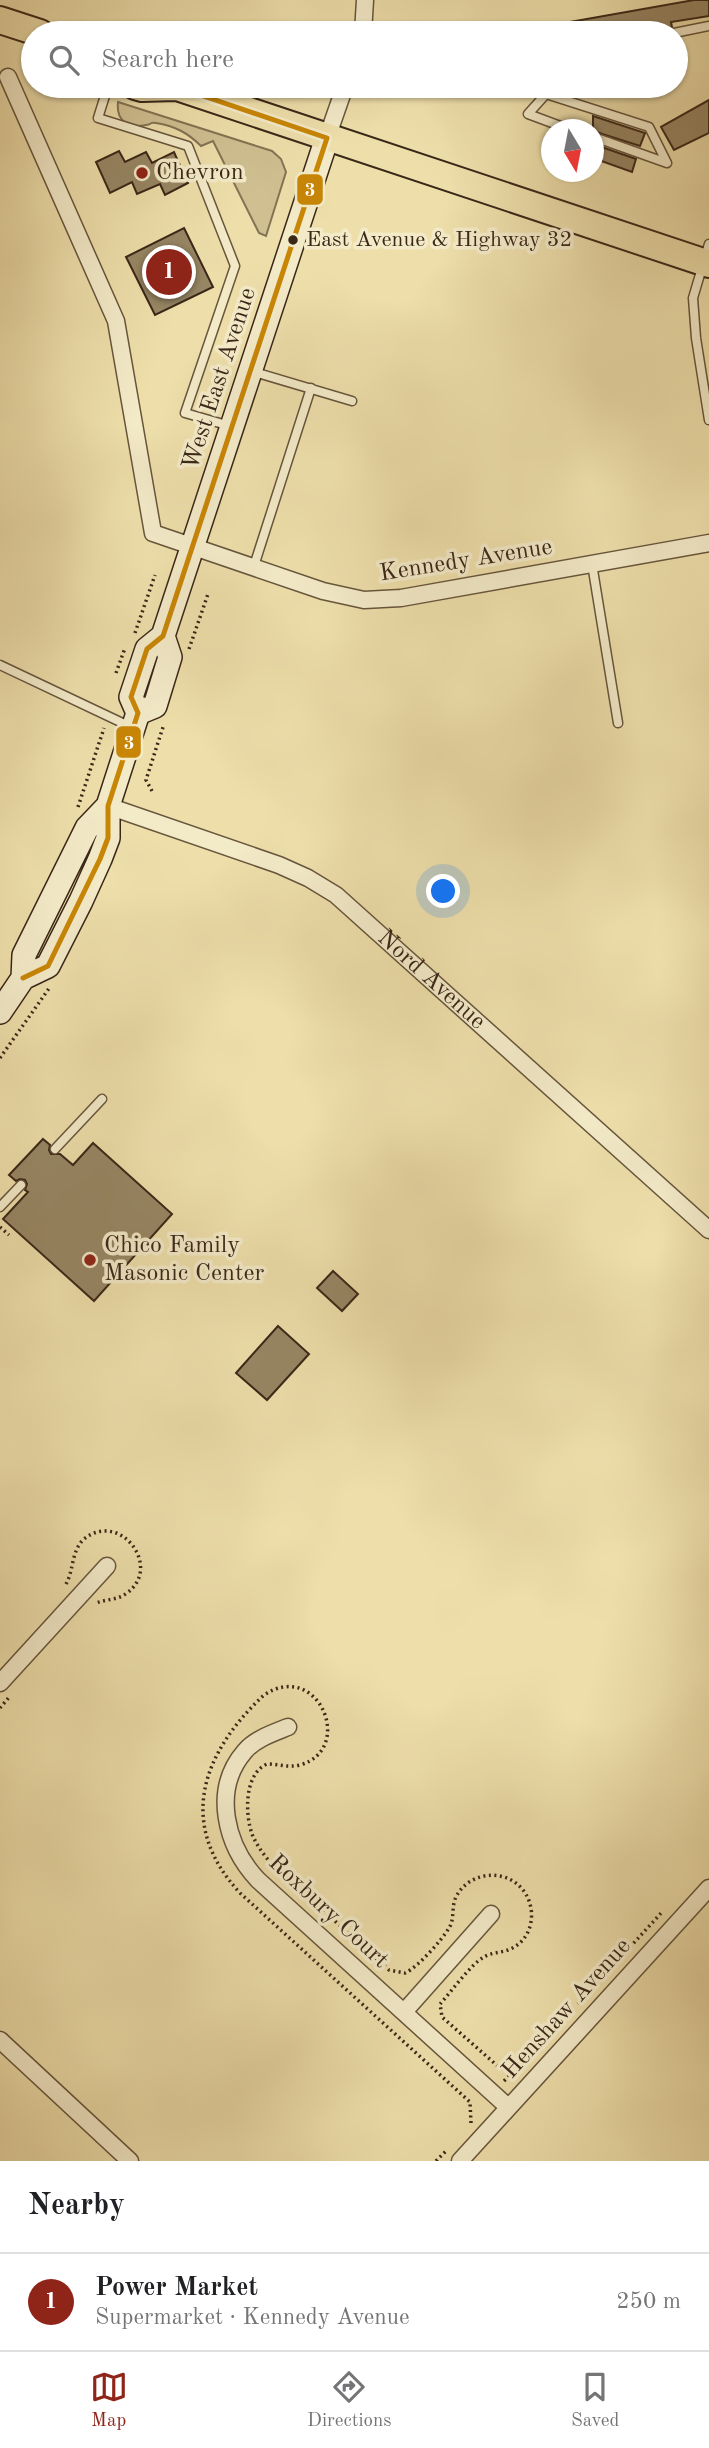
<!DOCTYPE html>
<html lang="en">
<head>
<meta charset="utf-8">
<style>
  body { margin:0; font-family:"Old Standard TT",serif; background:#f2f2f2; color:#202124 }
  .compass { position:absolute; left:541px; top:119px; width:63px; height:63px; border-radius:50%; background:#fff; box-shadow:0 2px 5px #0004; rotate:170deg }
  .you { position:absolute; left:444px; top:892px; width:24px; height:24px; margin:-18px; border:5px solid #fff; border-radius:50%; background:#1a73e8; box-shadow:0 0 0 10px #1a73e833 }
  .badge { display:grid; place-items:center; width:46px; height:46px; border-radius:50%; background:#8f2418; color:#fff; font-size:23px; font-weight:700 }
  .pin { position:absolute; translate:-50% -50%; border:4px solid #fff; box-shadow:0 2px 7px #0006 }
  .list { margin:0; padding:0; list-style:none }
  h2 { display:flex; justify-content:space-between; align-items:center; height:91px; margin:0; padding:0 28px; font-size:30px }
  h2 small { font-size:23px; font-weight:400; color:#757577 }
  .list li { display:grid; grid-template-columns:46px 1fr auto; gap:21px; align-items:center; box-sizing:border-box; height:98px; padding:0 28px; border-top:2px solid #e0e0e0 }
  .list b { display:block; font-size:26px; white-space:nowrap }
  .list p { margin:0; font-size:23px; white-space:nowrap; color:#757577 }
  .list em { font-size:23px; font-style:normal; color:#757577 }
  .icon { flex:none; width:38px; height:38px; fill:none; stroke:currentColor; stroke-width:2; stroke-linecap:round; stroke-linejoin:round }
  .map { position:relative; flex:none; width:709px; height:2161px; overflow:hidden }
  .search { position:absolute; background:#fff; box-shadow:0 2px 5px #0004; left:21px; right:21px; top:21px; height:77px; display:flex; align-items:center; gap:18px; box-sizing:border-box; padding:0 24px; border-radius:38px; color:#757577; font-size:26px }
  .sheet { height:189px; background:#fff }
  nav { display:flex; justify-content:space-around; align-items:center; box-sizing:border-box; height:98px; border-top:2px solid #e0e0e0; background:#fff; font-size:19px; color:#757577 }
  nav a { display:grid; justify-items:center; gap:4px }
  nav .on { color:#8f2418 }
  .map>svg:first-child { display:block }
</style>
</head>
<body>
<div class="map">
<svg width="709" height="2161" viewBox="0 0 709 2161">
  <rect width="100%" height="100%" fill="#eddeaa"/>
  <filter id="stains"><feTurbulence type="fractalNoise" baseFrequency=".00286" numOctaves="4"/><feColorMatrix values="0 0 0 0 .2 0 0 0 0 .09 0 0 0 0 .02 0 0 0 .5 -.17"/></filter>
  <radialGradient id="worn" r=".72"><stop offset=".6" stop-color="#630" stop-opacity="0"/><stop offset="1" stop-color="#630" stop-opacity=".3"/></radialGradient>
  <!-- green -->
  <path fill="#cfbf91" stroke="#847354" stroke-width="2" d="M118,102L272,151L281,159L286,172L266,236L259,233L213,141L201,146C188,133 175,126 156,123C148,122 154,124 146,125C127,129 116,120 118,102Z"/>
  <!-- building -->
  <path fill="#978664" stroke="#3a2718" stroke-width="2" d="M694,0H709V16L671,22L672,27L668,33H548L547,26Z
    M709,100V133L674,150L661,127Z
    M593,116L645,133L640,146L593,131Z
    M593,144L636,159L632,172L593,158Z
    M119,151L125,162L146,152L152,163L174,152L188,183L165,195L160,184L137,194L132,182L110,193L96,162Z
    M184,228L213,287L155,315L126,257Z
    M43,1139L50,1145L49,1150L51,1154H60L73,1165L93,1143L172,1214L94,1301L3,1219L28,1192L25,1190L27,1184L25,1180L20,1179L16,1181L9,1175Z
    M333,1271L358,1294L342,1311L317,1288Z
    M278,1326L309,1354L267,1400L236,1373Z"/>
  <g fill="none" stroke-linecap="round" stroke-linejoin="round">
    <!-- service casing -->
    <g stroke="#67553c" stroke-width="11">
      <path id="service" d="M674,33L709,26
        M108,86L98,118L188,146L235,266L185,413L230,426
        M546,94L649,127L667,163L594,137
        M546,94L528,114L571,130
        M709,244L693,298L696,338L709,420
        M251,371L352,401
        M592,564L618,723
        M253,569L311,388
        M0,665L131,727
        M55,1149L102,1099
        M0,1207L21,1185"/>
    </g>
    <!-- minor casing -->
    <g stroke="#67553c" stroke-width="19">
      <g id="minor">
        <path d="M363,33L365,0"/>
        <path d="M8,77L116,321L153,533L323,591L364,600L401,598L709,543"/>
        <path d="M327,138L345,86"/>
        <path id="s1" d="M108,806L279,865L308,878L336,895L709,1230"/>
        <path d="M0,1683L107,1566"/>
        <path d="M288,1727C273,1733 255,1739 245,1751C211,1790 226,1846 258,1880L508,2107"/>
        <path d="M404,2012L491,1914"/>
        <path d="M0,2040L130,2161"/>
        <path d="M460,2161L709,1888"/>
      </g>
    </g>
    <!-- secondary casing -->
    <g stroke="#3a2718" stroke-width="26">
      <path id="secondary" d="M138,713L155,706L170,657L163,636
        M23,978L48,966L81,901L100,859L108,838V806L138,713L131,697L147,649L163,636L327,138
        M0,1012L23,978L24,955L87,828L108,806"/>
    </g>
    <!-- primary casing -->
    <g stroke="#3a2718" stroke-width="30">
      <path id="primary" d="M0,20L40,33
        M135,86L142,88L176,87
        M174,86L709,264"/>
    </g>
    <!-- path -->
    <path stroke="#3a2718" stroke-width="3.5" stroke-dasharray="2 3.5" stroke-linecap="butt" d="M135,633L155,575
      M189,649L208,594
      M116,673L125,648
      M152,791L146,780L164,724
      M78,807L104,728
      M0,1058L50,987
      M0,1227L9,1235
      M66,1584C74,1570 71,1551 84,1539C120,1510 163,1567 127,1593C118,1600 107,1599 96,1603
      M0,1708L10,1696
      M578,2004L663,1911
      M504,2081L510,2075L509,2068
      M471,2123L470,2102L240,1893C176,1824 202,1753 264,1695C318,1659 356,1749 300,1765C288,1768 278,1764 267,1764C244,1774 245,1814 252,1834C257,1846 265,1857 274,1866L389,1970L405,1973C417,1968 442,1940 449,1928C455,1919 451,1907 456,1897C469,1871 506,1868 523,1890C538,1909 533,1940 510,1949C502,1953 492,1952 484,1957C472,1963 451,1992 440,2004L442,2017L501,2069L521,2067L524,2064
      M436,2161L447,2150"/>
    <!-- service -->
    <use href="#service" stroke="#f3eac8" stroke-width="8"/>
    <!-- minor -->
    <use href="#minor" stroke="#f3eac8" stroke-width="16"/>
    <!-- secondary -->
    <use href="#secondary" stroke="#f3eac8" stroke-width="23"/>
    <!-- primary -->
    <use href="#primary" stroke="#eddeaa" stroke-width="26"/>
    <!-- bus-1 casing -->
    <g stroke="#f3eac8" stroke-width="10">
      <path id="bus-1" d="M23,978L48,966L100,859L108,838V806L138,713L131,697L147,649L163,636L327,138L174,86"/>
    </g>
    <!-- bus-1 -->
    <use href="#bus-1" stroke="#c88606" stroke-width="5"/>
  </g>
  <!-- markers -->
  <g fill="#8f2418" stroke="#f3eac8" stroke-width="2.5">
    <circle cx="142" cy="173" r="7"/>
    <circle cx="90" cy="1260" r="7"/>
  </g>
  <circle fill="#3a2718" stroke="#f3eac8" stroke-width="2.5" cx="293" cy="240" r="6"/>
  <g text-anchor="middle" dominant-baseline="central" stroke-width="7" stroke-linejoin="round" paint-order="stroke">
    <!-- bus labels -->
    <g font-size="22" fill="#3a2718" stroke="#f3eac8" text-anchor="start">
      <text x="306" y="240">East Avenue &amp; Highway 32</text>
    </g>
    <!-- poi labels -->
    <g font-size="24" fill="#3a2718" stroke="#f3eac8" text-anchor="start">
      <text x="156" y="173">Chevron</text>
      <text x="104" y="1246">Chico Family<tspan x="104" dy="28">Masonic Center</tspan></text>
    </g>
    <!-- street labels -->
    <g font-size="24" fill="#3a2718" stroke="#f3eac8">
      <text transform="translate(220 379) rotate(-72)">West East Avenue</text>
      <text transform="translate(466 561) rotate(-9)">Kennedy Avenue</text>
      <text stroke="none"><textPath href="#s1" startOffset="373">Nord Avenue</textPath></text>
      <text transform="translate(328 1912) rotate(43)">Roxbury Court</text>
      <text transform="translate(567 2009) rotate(-48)">Henshaw Avenue</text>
    </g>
  </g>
  <g stroke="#f3eac8" stroke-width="2.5">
    <rect x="296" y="173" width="28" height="33" rx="7" fill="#c88606"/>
    <rect x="115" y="725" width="27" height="34" rx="7" fill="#c88606"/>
  </g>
  <g font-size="19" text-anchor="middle" font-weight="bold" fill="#fff">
    <text x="310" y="196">3</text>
    <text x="129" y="749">3</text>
  </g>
  <rect width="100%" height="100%" filter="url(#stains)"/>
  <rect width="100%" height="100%" fill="url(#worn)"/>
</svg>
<svg class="compass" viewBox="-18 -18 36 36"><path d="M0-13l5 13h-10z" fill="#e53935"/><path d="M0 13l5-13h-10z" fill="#757577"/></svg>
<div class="you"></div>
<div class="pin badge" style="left:169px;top:272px">1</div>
<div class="search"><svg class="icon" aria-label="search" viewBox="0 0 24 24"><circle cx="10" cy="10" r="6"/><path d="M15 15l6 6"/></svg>Search here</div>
</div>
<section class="sheet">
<h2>Nearby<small></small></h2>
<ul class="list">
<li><span class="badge">1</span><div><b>Power Market</b><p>Supermarket · Kennedy Avenue</p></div><em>250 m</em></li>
</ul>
</section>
<nav>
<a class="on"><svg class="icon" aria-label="map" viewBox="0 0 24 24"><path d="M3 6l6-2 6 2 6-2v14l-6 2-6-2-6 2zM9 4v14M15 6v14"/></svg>Map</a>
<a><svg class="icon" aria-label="directions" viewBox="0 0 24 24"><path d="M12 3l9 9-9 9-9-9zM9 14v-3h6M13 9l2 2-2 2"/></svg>Directions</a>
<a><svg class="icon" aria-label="saved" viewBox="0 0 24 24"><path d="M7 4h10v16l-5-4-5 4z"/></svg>Saved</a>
</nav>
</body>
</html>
